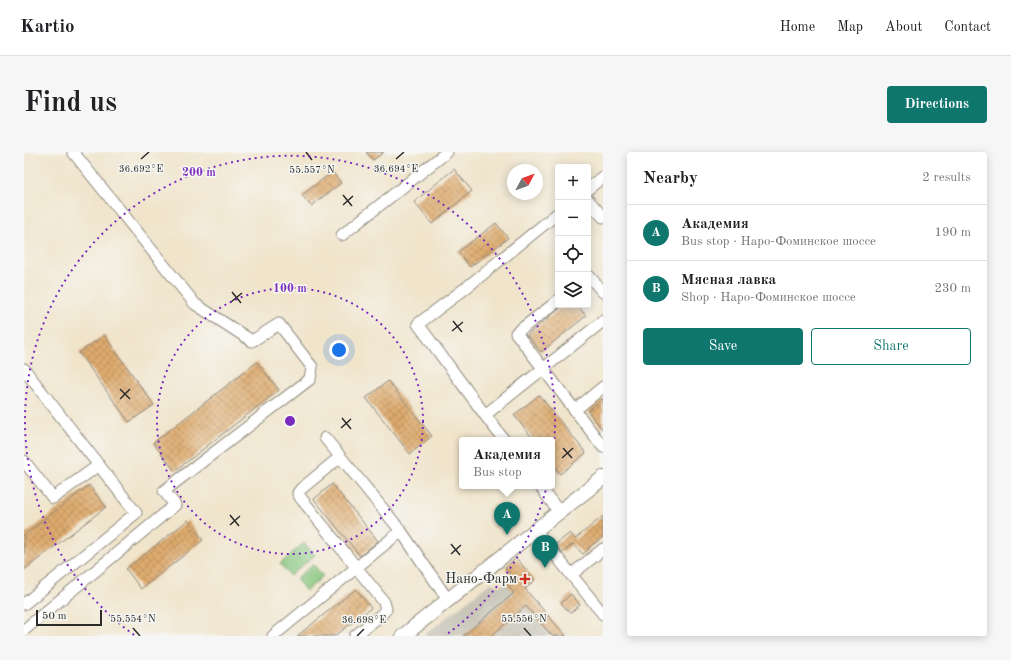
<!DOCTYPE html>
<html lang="en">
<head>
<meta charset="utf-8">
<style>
  body { margin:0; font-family:"Old Standard TT",serif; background:#f6f6f6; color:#202124 }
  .controls { position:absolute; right:12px; top:12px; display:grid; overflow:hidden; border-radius:4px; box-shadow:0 2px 10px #0003 }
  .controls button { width:36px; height:36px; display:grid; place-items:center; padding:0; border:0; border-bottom:1px solid #e0e0e0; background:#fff; color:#202124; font:20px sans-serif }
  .compass { position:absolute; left:483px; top:12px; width:36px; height:36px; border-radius:50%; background:#fff; box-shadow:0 2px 10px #0003; rotate:49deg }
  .scale { position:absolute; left:12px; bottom:10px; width:66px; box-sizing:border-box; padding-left:4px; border:2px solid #2b2b2b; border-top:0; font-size:11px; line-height:14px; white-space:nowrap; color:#2b2b2b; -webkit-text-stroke:3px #f6f6f2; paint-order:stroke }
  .you { position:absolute; left:315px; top:198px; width:14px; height:14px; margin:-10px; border:3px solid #fff; border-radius:50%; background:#1a73e8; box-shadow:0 0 0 6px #1a73e833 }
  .badge { display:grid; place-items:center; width:26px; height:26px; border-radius:50%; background:#0f766e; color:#fff; font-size:13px; font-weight:700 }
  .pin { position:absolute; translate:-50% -33px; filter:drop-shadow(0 1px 2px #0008) }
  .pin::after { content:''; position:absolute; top:21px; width:14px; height:12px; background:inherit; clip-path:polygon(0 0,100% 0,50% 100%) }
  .popup { position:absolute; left:435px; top:285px; width:96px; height:52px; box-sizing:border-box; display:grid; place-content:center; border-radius:4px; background:#fff; filter:drop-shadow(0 1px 3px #0005); font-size:13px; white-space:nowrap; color:#757577 }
  .popup b { font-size:15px; color:#202124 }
  .popup::after { content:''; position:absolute; left:50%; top:100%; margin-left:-8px; border:8px solid transparent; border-top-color:#fff }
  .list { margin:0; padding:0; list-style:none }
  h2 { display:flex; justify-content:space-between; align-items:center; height:52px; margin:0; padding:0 16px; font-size:17px }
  h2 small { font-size:13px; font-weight:400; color:#757577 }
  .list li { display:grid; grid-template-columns:26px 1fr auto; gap:12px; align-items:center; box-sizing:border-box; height:56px; padding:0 16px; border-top:1px solid #e0e0e0 }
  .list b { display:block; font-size:15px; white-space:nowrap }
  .list p { margin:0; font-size:13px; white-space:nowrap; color:#757577 }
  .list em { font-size:13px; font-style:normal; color:#757577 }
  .actions { display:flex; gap:8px; padding:12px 16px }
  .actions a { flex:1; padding:9px 0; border:1px solid #0f766e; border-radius:4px; text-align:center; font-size:14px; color:#0f766e }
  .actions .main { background:#0f766e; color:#fff }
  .icon { flex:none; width:22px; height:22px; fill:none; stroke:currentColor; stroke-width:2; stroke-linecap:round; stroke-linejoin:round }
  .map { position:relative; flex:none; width:579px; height:484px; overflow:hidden; border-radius:4px }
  header { display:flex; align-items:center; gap:24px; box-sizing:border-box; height:56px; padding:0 20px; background:#fff; border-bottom:1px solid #e0e0e0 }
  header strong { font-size:19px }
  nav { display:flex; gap:22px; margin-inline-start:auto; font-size:14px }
  .intro { display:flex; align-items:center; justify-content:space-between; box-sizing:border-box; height:96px; padding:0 24px }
  h1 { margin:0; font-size:28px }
  .button { padding:10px 18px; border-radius:4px; background:#0f766e; color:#fff; font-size:14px; font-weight:700 }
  main { display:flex; gap:24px; padding:0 24px }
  aside { flex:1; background:#fff; border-radius:4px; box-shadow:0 2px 10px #0003 }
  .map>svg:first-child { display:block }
</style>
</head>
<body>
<header>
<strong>Kartio</strong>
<nav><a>Home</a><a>Map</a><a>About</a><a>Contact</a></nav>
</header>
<div class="intro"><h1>Find us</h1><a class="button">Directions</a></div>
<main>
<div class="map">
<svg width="579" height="484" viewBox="0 0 579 484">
  <defs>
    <pattern id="building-cross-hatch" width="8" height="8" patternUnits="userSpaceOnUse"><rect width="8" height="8" fill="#dfac6e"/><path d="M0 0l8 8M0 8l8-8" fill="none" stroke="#b58c5b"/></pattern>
  </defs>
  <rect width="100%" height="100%" fill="#f6f6f2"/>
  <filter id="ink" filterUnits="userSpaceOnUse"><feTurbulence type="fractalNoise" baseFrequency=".025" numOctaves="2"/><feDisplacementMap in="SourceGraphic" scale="8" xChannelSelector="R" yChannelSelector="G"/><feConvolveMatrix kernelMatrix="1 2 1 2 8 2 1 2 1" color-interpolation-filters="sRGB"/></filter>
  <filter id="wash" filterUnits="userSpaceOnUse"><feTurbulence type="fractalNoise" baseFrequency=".012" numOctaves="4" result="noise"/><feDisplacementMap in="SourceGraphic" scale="16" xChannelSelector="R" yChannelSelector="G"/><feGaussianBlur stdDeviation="0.9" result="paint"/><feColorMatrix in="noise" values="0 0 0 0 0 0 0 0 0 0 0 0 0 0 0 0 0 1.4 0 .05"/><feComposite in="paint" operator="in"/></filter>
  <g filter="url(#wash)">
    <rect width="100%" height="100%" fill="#f0e4cb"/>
    <!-- industrial -->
    <path fill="#c8c4b8" d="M488,423L542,484H399L466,431L476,434Z"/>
    <!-- pitch -->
    <path fill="#85c57c" stroke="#587854" d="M280,391L291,403L266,424L256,412Z
      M289,412L299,424L282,439L272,427Z"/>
    <g id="blocks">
      <!-- building -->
      <path fill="url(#building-cross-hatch)" d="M342,0H360L349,8Z
        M430,17L448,39L408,72L390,50Z
        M308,20L317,31L287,54L278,43Z
        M472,71L484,86L446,115L434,100Z
        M540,153H553L562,164L517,200L503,183Z
        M80,183L130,253L105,270L55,201Z
        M233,210L255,238L151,319L129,291Z
        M364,229L408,284L386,302L342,246Z
        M515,243L562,301L536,322L528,311V288H510L490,263Z
        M579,246V278L564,259Z
        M308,332L354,389L336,404L290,347Z
        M65,333L82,355L0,418V383Z
        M579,364V385L564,396L565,397L559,402L549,392L538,401L532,392L546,381L551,387Z
        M164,368L179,388L117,437L102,417Z
        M492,406L511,428L501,437L542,484H528L502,454L467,484H439L490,441L481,430L486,425L485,420L481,416Z
        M332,437L347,456L311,484H273Z
        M547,442L556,453L546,461L537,451Z"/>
    </g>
  </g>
  <g filter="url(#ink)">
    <use href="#blocks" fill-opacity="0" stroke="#8e887b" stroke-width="1"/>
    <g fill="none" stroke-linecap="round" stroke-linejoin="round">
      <!-- minor casing -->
      <g stroke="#8e887b" stroke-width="13">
        <path id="minor" d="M564,37L579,25
          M564,48L579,65
          M318,83L423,0
          M564,123L579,140
          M534,148L530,152L492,181L579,295
          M0,217L112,361L0,452
          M551,258L579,235
          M461,263L579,169
          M301,286L377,379L424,448
          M480,288L461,263L394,172L443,135L534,61
          M316,305L277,337L274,341L276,345L360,450L362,457L358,462L331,484
          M0,309L29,346L75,313
          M516,334L535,360
          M511,378L579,462
          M547,423L579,397
          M0,478L151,353L140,339L286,227L288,215L255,172L228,189L171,152L49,0
          M249,484L377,379"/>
      </g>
      <!-- major casing -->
      <g stroke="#8e887b" stroke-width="16">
        <path id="major" d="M379,484L499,388L579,326"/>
      </g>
      <!-- minor -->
      <use href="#minor" stroke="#fff" stroke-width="11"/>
      <!-- major -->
      <use href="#major" stroke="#fff" stroke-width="14"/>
    </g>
  </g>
  <!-- ticks -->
  <path fill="none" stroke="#2b2b2b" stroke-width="1.5" d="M282,0L288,8M117,7L125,0M372,7L380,0M319,43L328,54M319,53L329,44M208,140L217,151M207,150L218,141M429,169L438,180M428,179L439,170M96,237L106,247M96,247L106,237M318,266L327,277M317,276L327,267M539,296L548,306M538,306L549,296M206,363L215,374M206,373L216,364M427,392L436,403M427,402L437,393M109,476L116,484M500,476L507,484M333,484L340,477"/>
  <!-- distance rings -->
  <g fill="none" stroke="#7b2cbf" stroke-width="2" stroke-dasharray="2 4">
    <circle cx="266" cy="269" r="133"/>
    <path d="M110 483A265 265 0 1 1 422 483"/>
  </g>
  <!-- markers -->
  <path fill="#c8321e" stroke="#f6f6f2" stroke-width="1.5" d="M499 421h4v4h4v4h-4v4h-4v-4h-4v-4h4z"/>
  <g text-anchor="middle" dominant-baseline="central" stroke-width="3" stroke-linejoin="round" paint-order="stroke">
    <!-- poi labels -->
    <g font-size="14" fill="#2b2b2b" stroke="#f6f6f2" text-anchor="end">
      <text x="493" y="427">Нано-Фарм</text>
    </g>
  </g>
  <g font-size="10" text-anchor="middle" fill="#2b2b2b" stroke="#f6f6f2" stroke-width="3" stroke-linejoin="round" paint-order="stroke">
    <text x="117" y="20">36.692°E</text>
    <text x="372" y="20">36.694°E</text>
    <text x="288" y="21">55.557°N</text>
    <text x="109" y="470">55.554°N</text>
    <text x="500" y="470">55.556°N</text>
    <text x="340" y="471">36.698°E</text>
  </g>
  <circle cx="266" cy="269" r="6" fill="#7b2cbf" stroke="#f6f6f2" stroke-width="2"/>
  <g font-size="12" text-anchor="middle" font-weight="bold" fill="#7b2cbf" stroke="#f6f6f2" stroke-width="3" stroke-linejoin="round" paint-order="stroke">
    <text x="175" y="24">200 m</text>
    <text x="266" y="140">100 m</text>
  </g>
</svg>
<div class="controls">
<button>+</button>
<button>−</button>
<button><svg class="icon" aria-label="locate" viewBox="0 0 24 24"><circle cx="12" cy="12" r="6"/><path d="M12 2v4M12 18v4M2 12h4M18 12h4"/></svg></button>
<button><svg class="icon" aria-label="layers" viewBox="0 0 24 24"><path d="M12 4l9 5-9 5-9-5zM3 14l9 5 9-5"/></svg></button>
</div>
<svg class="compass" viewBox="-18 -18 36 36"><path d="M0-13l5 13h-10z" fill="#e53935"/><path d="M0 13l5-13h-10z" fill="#757577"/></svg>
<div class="scale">50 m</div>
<div class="you"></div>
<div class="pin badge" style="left:483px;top:383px">A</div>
<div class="popup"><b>Академия</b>Bus stop</div>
<div class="pin badge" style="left:521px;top:416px">B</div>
</div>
<aside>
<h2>Nearby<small>2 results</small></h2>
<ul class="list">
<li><span class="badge">A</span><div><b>Академия</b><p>Bus stop · Наро-Фоминское шоссе</p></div><em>190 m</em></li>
<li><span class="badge">B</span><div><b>Мясная лавка</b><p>Shop · Наро-Фоминское шоссе</p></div><em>230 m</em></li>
</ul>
<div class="actions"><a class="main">Save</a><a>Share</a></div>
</aside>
</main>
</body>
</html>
